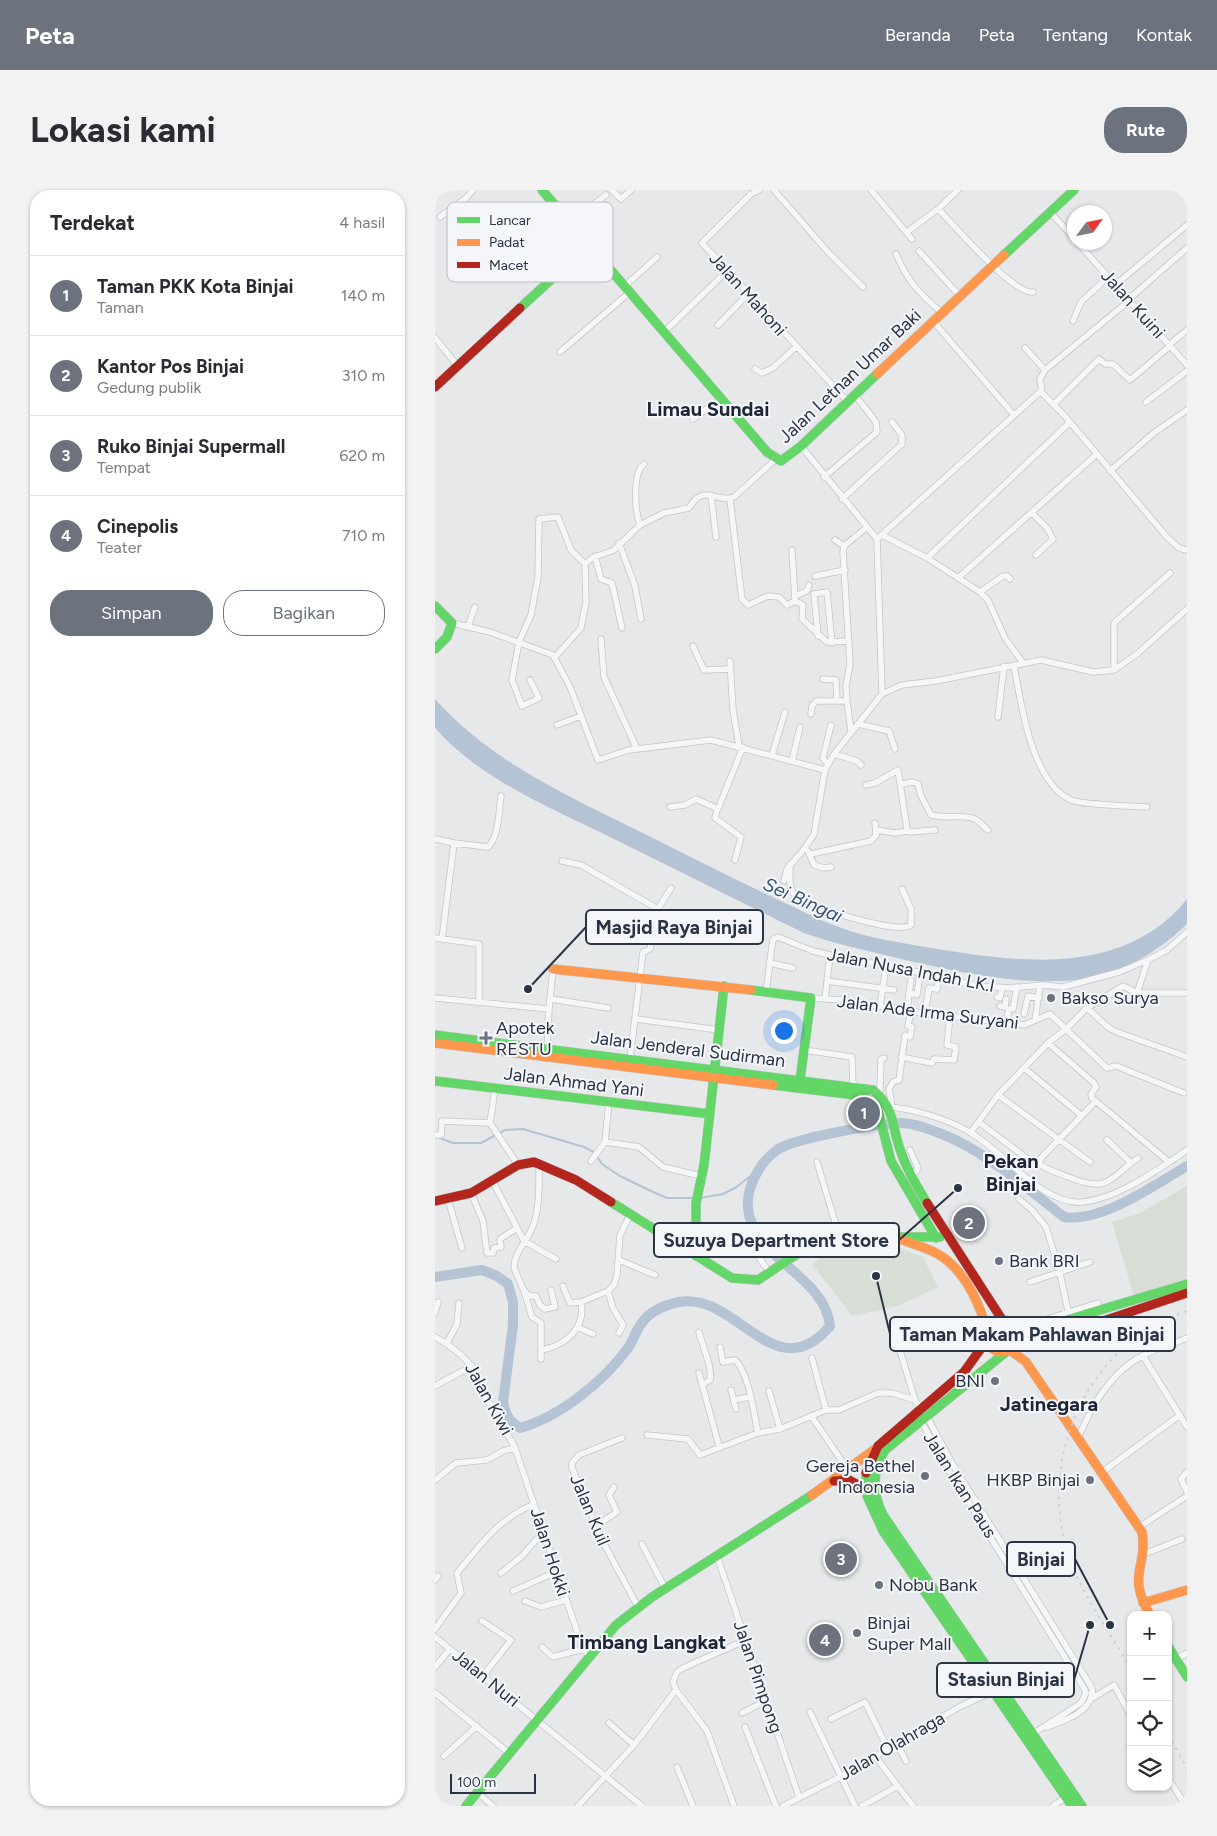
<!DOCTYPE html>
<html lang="id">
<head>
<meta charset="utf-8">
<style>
  body { margin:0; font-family:Figtree,sans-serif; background:#f2f2f3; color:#2b2b33 }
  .controls { position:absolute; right:15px; bottom:15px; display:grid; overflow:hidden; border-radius:10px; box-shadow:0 1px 4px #0004 }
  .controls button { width:45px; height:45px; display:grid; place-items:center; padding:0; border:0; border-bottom:1px solid #e1e1e2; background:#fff; color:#2b2b33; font:25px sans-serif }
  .compass { position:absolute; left:632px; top:15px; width:45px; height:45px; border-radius:50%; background:#fff; box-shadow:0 1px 4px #0004; rotate:57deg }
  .scale { position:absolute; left:15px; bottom:12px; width:86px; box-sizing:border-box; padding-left:5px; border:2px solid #2b3445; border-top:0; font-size:14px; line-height:18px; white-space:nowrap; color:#2b3445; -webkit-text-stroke:4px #f4f6f9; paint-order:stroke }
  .you { position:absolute; left:348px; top:840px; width:18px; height:18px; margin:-12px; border:4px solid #fff; border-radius:50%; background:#1a73e8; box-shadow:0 0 0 8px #1a73e833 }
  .badge { display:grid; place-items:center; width:32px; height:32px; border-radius:50%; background:#6c737f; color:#fff; font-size:16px; font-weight:700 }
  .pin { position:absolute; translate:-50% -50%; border:2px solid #fff; box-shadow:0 1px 5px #0006 }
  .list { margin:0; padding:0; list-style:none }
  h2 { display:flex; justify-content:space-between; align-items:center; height:65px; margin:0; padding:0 20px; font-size:21px }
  h2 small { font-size:16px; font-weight:400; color:#7c7c81 }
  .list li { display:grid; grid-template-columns:32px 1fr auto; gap:15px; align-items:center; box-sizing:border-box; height:80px; padding:0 20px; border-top:1px solid #e1e1e2 }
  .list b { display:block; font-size:19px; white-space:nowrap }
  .list p { margin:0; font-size:16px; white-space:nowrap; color:#7c7c81 }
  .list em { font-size:16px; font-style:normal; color:#7c7c81 }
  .actions { display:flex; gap:10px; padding:15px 20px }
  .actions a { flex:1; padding:11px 0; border:1px solid #6c737f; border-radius:20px; text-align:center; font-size:18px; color:#6c737f }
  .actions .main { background:#6c737f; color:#fff }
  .icon { flex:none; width:28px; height:28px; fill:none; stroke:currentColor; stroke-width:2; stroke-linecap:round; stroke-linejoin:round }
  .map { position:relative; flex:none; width:752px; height:1616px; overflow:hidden; border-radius:20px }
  header { display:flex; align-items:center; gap:30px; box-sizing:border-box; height:70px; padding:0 25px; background:#6c737f; color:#fff }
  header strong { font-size:24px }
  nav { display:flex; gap:28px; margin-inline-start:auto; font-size:18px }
  .intro { display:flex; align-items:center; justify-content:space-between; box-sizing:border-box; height:120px; padding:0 30px }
  h1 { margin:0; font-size:35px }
  .button { padding:12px 22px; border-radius:20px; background:#6c737f; color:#fff; font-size:18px; font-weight:700 }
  main { display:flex; gap:30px; padding:0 30px }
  aside { flex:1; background:#fff; border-radius:20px; box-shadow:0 1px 4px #0004 }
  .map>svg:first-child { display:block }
</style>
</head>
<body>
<header>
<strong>Peta</strong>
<nav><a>Beranda</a><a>Peta</a><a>Tentang</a><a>Kontak</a></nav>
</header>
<div class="intro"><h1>Lokasi kami</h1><a class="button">Rute</a></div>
<main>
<aside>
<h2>Terdekat<small>4 hasil</small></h2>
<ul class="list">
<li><span class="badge">1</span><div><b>Taman PKK Kota Binjai</b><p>Taman</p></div><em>140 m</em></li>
<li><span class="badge">2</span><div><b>Kantor Pos Binjai</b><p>Gedung publik</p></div><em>310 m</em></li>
<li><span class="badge">3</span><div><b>Ruko Binjai Supermall</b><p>Tempat</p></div><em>620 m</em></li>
<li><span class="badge">4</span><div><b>Cinepolis</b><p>Teater</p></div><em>710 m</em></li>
</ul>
<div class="actions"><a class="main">Simpan</a><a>Bagikan</a></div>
</aside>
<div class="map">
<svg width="752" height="1616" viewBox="0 0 752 1616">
  <rect width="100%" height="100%" fill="#e6e8ea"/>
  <!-- green -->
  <path fill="#d6ded6" d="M752,996V1088L699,1106L677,1032L705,1023Z
    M441,1049L488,1067L503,1097L463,1116L417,1126L377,1074L399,1057Z"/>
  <!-- water -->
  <path fill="#b4c4d5" d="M0,509C59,575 140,609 218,648C262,670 305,692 350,713C368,721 385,731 404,737C435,749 469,753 502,759C588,773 690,786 752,709V734C723,762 684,786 642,790C581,796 513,780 454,766C425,759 397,753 369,743C306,712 242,680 179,649C120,620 46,590 2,540L0,537Z"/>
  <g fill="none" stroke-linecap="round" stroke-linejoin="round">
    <!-- stream -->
    <path stroke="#b4c4d5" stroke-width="2" d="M5,948L18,953H46L70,940L88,939L149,957L159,962L167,974L185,986L216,1001L232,1008H258
      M265,1008L288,1004L300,998L322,981"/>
    <!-- river -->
    <path stroke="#b4c4d5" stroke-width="10" d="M0,1087L47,1080L62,1086L73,1094L78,1112V1135L68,1212C70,1224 74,1231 85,1238C125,1227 169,1191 193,1158C198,1151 201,1141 206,1134C214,1122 230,1115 244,1112C301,1101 340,1201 395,1136C390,1085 318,1070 313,1018C311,997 325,972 342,960C359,948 445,933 467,933C478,933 494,939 504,943C550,960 590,997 629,1027C666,1033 720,995 752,976"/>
    <!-- street casing -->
    <g stroke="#c4c6c8" stroke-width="7">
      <path id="street" d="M177,0L186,9L196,0
        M324,0L316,4L267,53L413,212
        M339,0L393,62L428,97
        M436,0L477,49
        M503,19C519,35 580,106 598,102
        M615,22L640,49
        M5,27L31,8L38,0
        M135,32L171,5
        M472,42L503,19L523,0
        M642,52L752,175
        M484,61L524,105
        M461,64C473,92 484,103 506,122
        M680,95L752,35
        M190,96L222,67
        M694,109L752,58
        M695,110L610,180L605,189L607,203L629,225L731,346L744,358L752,360
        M497,130L579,225
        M638,131L646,112L673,87
        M283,135L313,104
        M229,142L292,81
        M0,148L22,175
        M734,155L752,140
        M590,158L610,180
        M125,162L195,102
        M320,179L327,183L338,178L362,156
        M711,212L752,181
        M619,214L664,169L670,174H678L695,190L735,156
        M258,229L286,208
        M366,256L442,349L447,504
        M675,281L720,242L752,220
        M389,287L442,242L441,232L420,205
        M276,305L281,347
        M295,309L307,409L313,415L333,406L344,407L352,415L360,411
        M407,309L467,254V245L457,232
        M597,323L612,338L618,349L601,365
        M205,335C200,322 197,283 209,274
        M447,345L492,368L545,402L553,410L570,448L588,473
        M442,349L606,201
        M400,350L409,356
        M184,353L200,396L206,429
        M357,360L360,411
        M160,366L166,389L177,393L187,438
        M492,368L634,233
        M380,386L410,380
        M523,388L662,264
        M545,402L568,386H572L575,389
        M362,405L372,401L374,395
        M360,411L368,415L367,429L392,452L414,451
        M17,433L55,442L118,465L135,497L163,570L194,560L276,550L390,580
        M33,436L40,417
        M383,446L379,404L392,402L397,453
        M166,449L169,487L202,559
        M258,456L269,480L296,479
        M120,467L146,438L151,412L150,374L157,368L179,360L205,335L229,323L254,318C269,292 282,314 299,307L341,269
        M295,471L298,520L304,556
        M579,476C586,513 596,592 636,610C647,615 697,616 712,617
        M679,480V433L735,383
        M388,489L401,490L402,511
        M95,490L104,508L87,516L77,490L84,452L96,425L103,387L104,329L123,327L136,360L150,374
        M376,524L377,516L381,511H412
        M563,527L569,476
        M423,534L454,541L460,559
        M122,535L146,526
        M416,541L412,511L411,496L415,474L408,362L409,356L432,337
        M399,564L422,571L426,575
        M337,565L350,522
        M357,571L365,537
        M393,575L388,568L396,535
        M467,594L478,592L483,594L486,606L496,625C512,629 526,624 540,629C545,631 548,637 553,640
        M431,595L440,593L463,580L472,639L475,642L500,640
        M235,617L250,615L261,609L283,619L308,557
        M282,620L280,628L306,647L300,670
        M441,640L460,643L473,641
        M0,649L19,653
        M373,661L379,675L389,678L396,677
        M376,664L436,651L441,645L440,633
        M127,671L146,675L223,719
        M355,674C355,682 353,698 359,704C372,717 464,745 476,735V719L467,699
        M349,691L352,679L370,658L379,644L390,580L399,564L447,504L467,495L501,491L606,470L658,482L679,480L702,464L752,419
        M0,748L44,754V812
        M7,749L19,653L53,657C64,647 64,620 66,606
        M334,773L358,778
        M392,791L459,800
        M331,802L338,749L343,747L378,761L395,765L509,787L541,796L577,798L607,795L628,797L684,782L713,770L732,760L752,742
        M474,803L476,790
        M702,803L713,770
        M562,807L565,808L567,798
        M0,808L114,819L118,779
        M376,808L408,810L472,821L589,835L615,824L672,878L681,876L749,903
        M116,809L173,818
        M390,809L395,765
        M445,815L451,777
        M565,816L570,817L571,809
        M652,818L674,838L682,842L752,867
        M472,821L474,803L482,805L485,783
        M490,823L494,798L502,799L504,786
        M589,824L593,806L604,808
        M201,829L284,840
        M600,830L605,796
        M571,833L574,819H578L582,797
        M613,853L659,893L661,897L656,904L657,908L734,972
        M112,859L114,819
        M369,860L417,867L418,896
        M466,867L497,873L499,869L519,870L521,857L512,855L515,826
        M195,869L208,762L215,759L223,719L236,698
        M589,878L646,925
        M60,899L55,933L83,975
        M454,899L457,917C482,920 515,930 536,943C568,961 608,1016 647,1012C682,1009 724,979 752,960
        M454,899L458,892L464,890L470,845L475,847L477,837L473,836L476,821
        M445,900L446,869L449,868
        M563,905L655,972
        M661,911L606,968L604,974C612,980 624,983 633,987C674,1003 672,990 703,968
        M174,912L170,952L204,957L228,977L266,986
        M417,929L421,926
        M545,933L598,973L604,974
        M536,942L563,905L613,853L631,839L652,818L688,796L702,803H752
        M0,945H6L7,931L55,933
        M672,950L696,973
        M475,960L483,978L481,982L475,984
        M156,971L170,952
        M382,972L403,1042
        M104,973C104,993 105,1018 98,1036C93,1050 79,1062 79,1078L89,1101L95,1106H101L105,1115L110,1119L120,1117L116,1100
        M57,990L89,1051L121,1069
        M36,1003L48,1031L52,1063H58L59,1058L66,1057L65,1049L82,1038
        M13,1009L27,1058
        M584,1009L597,1020L611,1037L624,1079L635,1130
        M304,1040L335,1083
        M184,1070L220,1085
        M595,1092L655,1072
        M128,1096L135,1113L146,1112L173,1101L179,1095L182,1085L185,1045L195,1025
        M89,1101L97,1127L106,1133V1169
        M173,1101L178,1118L188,1135L184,1143
        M0,1123L3,1112
        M601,1130H609L663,1113
        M142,1137L158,1144
        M264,1142C268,1159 277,1174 275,1190L267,1195
        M0,1147C40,1169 40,1183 58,1221C64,1234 74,1245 80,1258L148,1459L154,1465
        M12,1153L22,1134L24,1113
        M285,1157L288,1172L300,1170C314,1182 319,1225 323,1243
        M464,1157L480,1210
        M107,1160C131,1155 151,1138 146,1112
        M708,1166L752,1237
        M377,1168L391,1220
        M264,1183L284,1256
        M0,1196L37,1176
        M296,1200L301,1219
        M334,1201L345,1239
        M299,1210L315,1207
        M481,1222L513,1279L649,1498L651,1503L646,1513L596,1545
        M377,1227L413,1280
        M212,1245L253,1249L265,1265L323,1243L345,1239L391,1220H404L443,1203H457L480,1210L491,1225L518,1275L657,1498C660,1521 629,1531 612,1537
        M187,1248L144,1265L137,1273V1278L168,1352L203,1417
        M643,1248C657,1216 675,1182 709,1165C722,1158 738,1154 752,1148
        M752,1282L746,1289L752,1302
        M666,1283L745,1225
        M0,1290L21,1273L52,1270L68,1261L80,1258
        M161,1336L182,1322L174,1305L179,1297
        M704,1337L752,1306
        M207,1354L230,1398
        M707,1365L747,1349
        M282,1366L364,1607
        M66,1383L87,1366L108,1342
        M0,1390L3,1386
        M78,1401L121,1382
        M90,1411L106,1417L131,1410
        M47,1431L76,1450L48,1486
        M0,1439L26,1403L22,1383C47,1353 62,1330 99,1314
        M0,1447L207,1616
        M107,1457L118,1467L148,1459
        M741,1469L752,1463
        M0,1477L15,1459
        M0,1503L74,1563
        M656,1509L679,1495L696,1526
        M375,1522L420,1616
        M307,1523L331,1511
        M396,1529L430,1512L453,1559
        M174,1533L199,1555
        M310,1537L341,1616
        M462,1554L471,1571
        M9,1566L42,1536
        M440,1566L478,1616
        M242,1577L258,1616
        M733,1588L749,1613H752
        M42,1602L58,1616
        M143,1616L199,1555L241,1500
        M299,1616L272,1541L241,1500L238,1492L242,1482L248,1478L311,1450
        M348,1616L405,1587L524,1517L559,1501
        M427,1616L463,1596
        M618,1616L633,1606"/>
    </g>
    <!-- fast casing -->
    <g stroke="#c4c6c8" stroke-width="10">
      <path id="fast" d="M107,0L332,262L346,271L366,256L442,184
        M569,65L639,0
        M85,118L154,55
        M0,416L17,433L12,447L0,459
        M316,800L376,808L365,890
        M0,845L438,900C461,919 456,936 466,962C472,980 482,997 492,1013
        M0,891L275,924
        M338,895L428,906L442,917L456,971L501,1048
        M176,1012L297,1088L323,1090L371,1058L394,1045L408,1041L420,1040L460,1047H505
        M261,1066V1013L269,975L289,796
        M577,1134L596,1137L618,1134L752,1094
        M571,1162L450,1260C437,1282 437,1302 448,1325L647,1616
        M431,1283L432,1306L448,1341L637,1616
        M733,1456L752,1487
        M31,1616L181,1435L217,1407L377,1305"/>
    </g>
    <!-- slow casing -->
    <g stroke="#c4c6c8" stroke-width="10">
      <path id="slow" d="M442,184L569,65
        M118,779L316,800
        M0,853L338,895
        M465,1049C479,1055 496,1058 509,1068C531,1084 546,1116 552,1142
        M551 1146a16 16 0 1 1 32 0a16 16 0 1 1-32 0Z
        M575,1160L591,1172L707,1342C713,1379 691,1383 715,1425
        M377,1305L443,1257
        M708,1413L752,1400"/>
    </g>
    <!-- jam casing -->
    <g stroke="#c4c6c8" stroke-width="10">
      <path id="jam" d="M0,197L85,118
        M0,1011L36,1003L83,975L99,972L141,990L176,1012
        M492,1013L568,1131
        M579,1157L632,1143L752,1103
        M431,1283L443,1256L529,1182L552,1150
        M399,1291L414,1290L429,1298"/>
    </g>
    <!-- street -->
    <use href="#street" stroke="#f5f6f7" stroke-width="5.5"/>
    <!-- fast -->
    <use href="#fast" stroke="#63d668" stroke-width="9"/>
    <!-- slow -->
    <use href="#slow" stroke="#ff974d" stroke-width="9"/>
    <!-- jam -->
    <use href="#jam" stroke="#b3261e" stroke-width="9"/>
    <!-- rail -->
    <path stroke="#cecfd2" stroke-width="2" stroke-dasharray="2.5 5" stroke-linecap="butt" d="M696,1479C677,1446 642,1397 632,1362C604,1264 652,1155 752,1121
      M733,1545L752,1578"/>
  </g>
  <!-- markers -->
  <g fill="#6c737f" stroke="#f4f6f9" stroke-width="2">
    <circle cx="616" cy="808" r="5"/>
    <path d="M48.5 840.5h5v5h5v5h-5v5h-5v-5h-5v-5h5z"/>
    <circle cx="564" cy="1071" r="5"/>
    <circle cx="560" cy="1191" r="5"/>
    <circle cx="490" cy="1286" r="5"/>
    <circle cx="655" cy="1290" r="5"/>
    <circle cx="444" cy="1395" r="5"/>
    <circle cx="422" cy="1443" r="5"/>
  </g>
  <g text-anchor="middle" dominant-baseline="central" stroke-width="4" stroke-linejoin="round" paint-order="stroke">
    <!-- street labels -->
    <g font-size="18" fill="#2b3445" stroke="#f4f6f9">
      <text transform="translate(313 104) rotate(48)">Jalan Mahoni</text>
      <text transform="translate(698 114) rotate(48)">Jalan Kuini</text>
      <text transform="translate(415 186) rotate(-43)">Jalan Letnan Umar Baki</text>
      <text transform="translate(476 780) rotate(11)">Jalan Nusa Indah LK.I</text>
      <text transform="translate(493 822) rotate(7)">Jalan Ade Irma Suryani</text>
      <text transform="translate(253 859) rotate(7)">Jalan Jenderal Sudirman</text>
      <text transform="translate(139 892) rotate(7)">Jalan Ahmad Yani</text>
      <text transform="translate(54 1209) rotate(61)">Jalan Kiwi</text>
      <text transform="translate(525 1295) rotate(58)">Jalan Ikan Paus</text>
      <text transform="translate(155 1320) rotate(67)">Jalan Kuil</text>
      <text transform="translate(115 1362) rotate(72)">Jalan Hokki</text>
      <text transform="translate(323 1487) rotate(71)">Jalan Pimpong</text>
      <text transform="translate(51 1488) rotate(39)">Jalan Nuri</text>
      <text transform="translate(457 1556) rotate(-30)">Jalan Olahraga</text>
    </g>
    <!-- poi labels -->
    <g font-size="18" fill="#2b3445" stroke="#f4f6f9" text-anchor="start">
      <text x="626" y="808">Bakso Surya</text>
      <text x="61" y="838">Apotek<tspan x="61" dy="21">RESTU</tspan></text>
      <text x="574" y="1071">Bank BRI</text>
      <text x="550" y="1191" text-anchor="end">BNI</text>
      <text x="480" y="1276" text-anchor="end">Gereja Bethel<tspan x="480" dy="21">Indonesia</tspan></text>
      <text x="645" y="1290" text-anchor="end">HKBP Binjai</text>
      <text x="454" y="1395">Nobu Bank</text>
      <text x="432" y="1433">Binjai<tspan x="432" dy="21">Super Mall</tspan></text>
    </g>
    <!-- water labels -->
    <g font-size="19" font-style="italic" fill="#34527a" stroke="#f4f6f9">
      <text transform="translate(368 710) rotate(24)">Sei Bingai</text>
    </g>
    <!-- quarter labels -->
    <g font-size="20" font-weight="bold" fill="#1d2536" stroke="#f4f6f9">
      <text x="273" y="219">Limau Sundai</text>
      <text x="576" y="971">Pekan<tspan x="576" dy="23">Binjai</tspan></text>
      <text x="614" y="1214">Jatinegara</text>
      <text x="212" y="1452">Timbang Langkat</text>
    </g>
  </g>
  <!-- legend -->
  <rect x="12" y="12" width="166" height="80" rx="8" fill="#f4f6f9" stroke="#b8bcc3" stroke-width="1"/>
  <rect x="22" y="27" width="23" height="6" fill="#63d668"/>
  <rect x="22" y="49" width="23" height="7" fill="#ff974d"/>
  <rect x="22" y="72" width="23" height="6" fill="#b3261e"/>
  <g font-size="14" fill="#2b3445">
    <text x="54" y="35">Lancar</text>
    <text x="54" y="57">Padat</text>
    <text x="54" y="80">Macet</text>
  </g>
  <!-- callouts -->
  <path fill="none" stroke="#2b3445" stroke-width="2" d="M93 799L151 737M523 998L464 1050M441 1086L455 1144M675 1435L640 1369M655 1435L639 1490"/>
  <g fill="#2b3445" stroke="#f4f6f9" stroke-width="2">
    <circle cx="93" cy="799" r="5"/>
    <circle cx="523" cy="998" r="5"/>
    <circle cx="441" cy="1086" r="5"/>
    <circle cx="675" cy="1435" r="5"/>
    <circle cx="655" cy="1435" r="5"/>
  </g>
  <g fill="#f4f6f9" stroke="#2b3445" stroke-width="2">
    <rect x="151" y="720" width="177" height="34" rx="5"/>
    <rect x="219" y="1033" width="245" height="34" rx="5"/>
    <rect x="455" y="1127" width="285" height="34" rx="5"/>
    <rect x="572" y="1352" width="68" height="34" rx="5"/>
    <rect x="502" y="1473" width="137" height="34" rx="5"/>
  </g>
  <g font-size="19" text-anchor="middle" font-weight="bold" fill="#2b3445">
    <text x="239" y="744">Masjid Raya Binjai</text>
    <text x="341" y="1057">Suzuya Department Store</text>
    <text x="597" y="1151">Taman Makam Pahlawan Binjai</text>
    <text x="606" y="1376">Binjai</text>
    <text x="571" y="1496">Stasiun Binjai</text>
  </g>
</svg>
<div class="controls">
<button>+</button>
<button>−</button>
<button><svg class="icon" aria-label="locate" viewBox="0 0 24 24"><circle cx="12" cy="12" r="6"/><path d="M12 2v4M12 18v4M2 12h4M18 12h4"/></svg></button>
<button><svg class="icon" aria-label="layers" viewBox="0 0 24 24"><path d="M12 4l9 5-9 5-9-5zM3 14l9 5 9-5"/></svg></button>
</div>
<svg class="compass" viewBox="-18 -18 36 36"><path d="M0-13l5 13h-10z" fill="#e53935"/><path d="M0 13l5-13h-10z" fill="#7c7c81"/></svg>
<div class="scale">100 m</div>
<div class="you"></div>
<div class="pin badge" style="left:429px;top:923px">1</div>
<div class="pin badge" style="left:534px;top:1033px">2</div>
<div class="pin badge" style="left:406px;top:1369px">3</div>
<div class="pin badge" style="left:390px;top:1450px">4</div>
</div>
</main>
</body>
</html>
